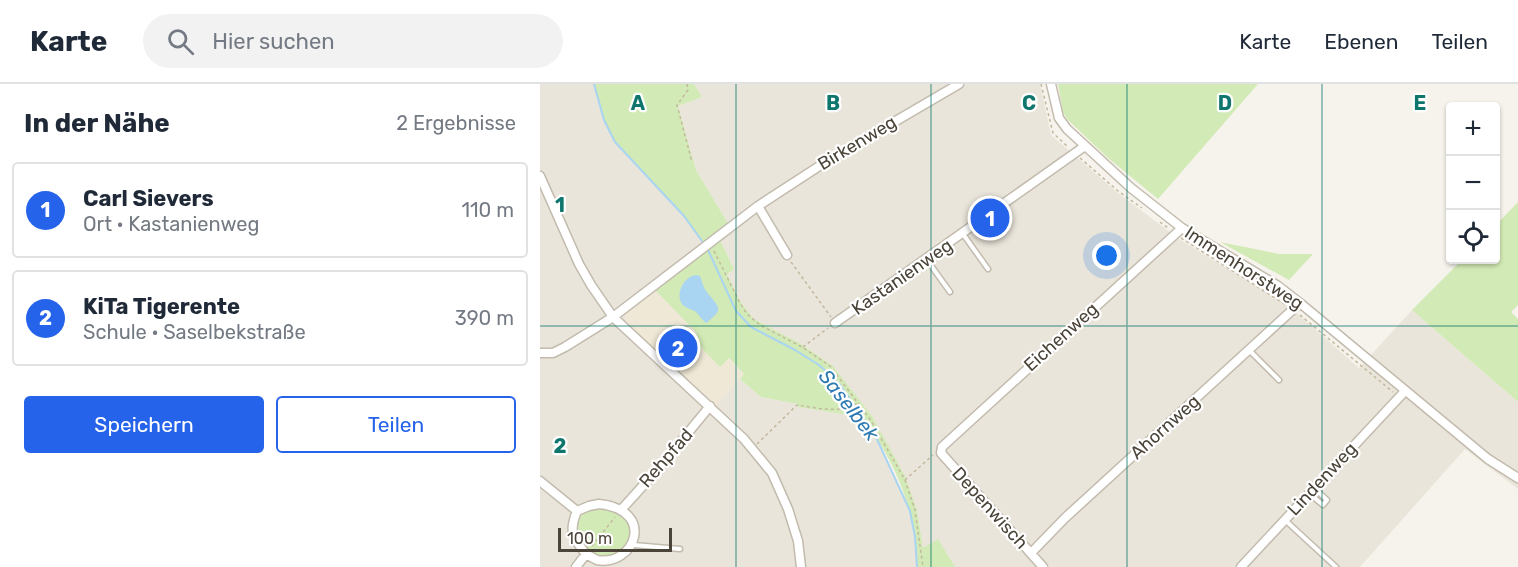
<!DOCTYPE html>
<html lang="de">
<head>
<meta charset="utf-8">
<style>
  body { margin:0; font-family:Rubik,sans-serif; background:#f2f2f3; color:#1f2937 }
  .controls { position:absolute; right:18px; top:18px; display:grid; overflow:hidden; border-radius:6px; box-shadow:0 2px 4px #0004 }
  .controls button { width:54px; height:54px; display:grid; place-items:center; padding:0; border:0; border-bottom:2px solid #e0e1e3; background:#fff; color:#1f2937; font:30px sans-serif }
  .scale { position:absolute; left:18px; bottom:15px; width:114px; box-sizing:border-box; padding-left:6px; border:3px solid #4b4439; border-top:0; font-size:16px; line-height:21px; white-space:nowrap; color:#4b4439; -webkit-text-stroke:4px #fff; paint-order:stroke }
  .you { position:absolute; left:567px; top:172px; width:21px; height:21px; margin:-15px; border:4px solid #fff; border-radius:50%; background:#1a73e8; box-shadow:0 0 0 9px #1a73e833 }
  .badge { display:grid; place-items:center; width:39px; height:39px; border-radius:50%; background:#2563eb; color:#fff; font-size:20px; font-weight:700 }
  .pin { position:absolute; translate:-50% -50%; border:3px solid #fff; box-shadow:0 2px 6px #0006 }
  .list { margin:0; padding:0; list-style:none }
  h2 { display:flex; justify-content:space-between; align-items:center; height:78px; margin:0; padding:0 24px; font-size:26px }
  h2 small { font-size:20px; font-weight:400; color:#747a83 }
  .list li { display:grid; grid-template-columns:39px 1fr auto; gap:18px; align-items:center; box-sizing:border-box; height:96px; margin:0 12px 12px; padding:0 12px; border:2px solid #e0e1e3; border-radius:6px }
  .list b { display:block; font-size:22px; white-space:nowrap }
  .list p { margin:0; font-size:20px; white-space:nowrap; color:#747a83 }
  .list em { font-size:20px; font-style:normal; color:#747a83 }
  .actions { display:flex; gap:12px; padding:18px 24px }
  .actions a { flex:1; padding:14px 0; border:2px solid #2563eb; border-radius:6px; text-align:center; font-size:21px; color:#2563eb }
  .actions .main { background:#2563eb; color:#fff }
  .icon { flex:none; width:33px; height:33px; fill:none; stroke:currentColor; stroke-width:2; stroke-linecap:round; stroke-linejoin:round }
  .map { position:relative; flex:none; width:978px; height:483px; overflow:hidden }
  header { display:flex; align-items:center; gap:36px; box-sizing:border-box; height:84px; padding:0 30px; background:#fff; border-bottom:2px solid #e0e1e3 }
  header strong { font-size:28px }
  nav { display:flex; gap:33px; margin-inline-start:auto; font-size:21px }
  .search { width:420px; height:54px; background:#f2f2f3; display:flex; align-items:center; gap:15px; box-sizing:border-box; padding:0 21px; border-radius:33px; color:#747a83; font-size:22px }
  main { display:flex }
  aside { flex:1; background:#fff }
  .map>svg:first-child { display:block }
</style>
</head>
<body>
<header>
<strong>Karte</strong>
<div class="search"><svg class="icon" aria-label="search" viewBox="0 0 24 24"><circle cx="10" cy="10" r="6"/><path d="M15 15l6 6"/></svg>Hier suchen</div>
<nav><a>Karte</a><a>Ebenen</a><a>Teilen</a></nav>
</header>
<main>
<aside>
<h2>In der Nähe<small>2 Ergebnisse</small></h2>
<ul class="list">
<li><span class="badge">1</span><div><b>Carl Sievers</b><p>Ort · Kastanienweg</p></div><em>110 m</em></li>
<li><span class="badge">2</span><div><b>KiTa Tigerente</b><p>Schule · Saselbekstraße</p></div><em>390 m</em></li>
</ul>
<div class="actions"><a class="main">Speichern</a><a>Teilen</a></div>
</aside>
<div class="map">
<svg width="978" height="483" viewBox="0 0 978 483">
  <rect width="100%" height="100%" fill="#f6f3ec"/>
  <!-- residential -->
  <path fill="#eae5da" d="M0,0H54L64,36L75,58L144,132L166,164L86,229L176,321L200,295L221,313L258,320V323L320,333L337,354L369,422L374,443L377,483H0Z
    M154,0H500L511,51L578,109L639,155L750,223L819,284L872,226L978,318V405L925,365L820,483H415L398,456L383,465L377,426L343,354L332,332L293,282L261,260L214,235L200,217L187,190L194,185L180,156L189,141L156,86L138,22L161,13Z"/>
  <!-- education -->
  <path fill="#efe8d6" d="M115,206L157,249L180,283L188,274L204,290L176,322L85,239V229Z"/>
  <!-- green -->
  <path fill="#d2eab5" d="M54,0H154L162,13L138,22L156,86L189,141L180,156L194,185L187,190L200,217L214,235L261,260L293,282L332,332L365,392L377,426L383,464L398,455L415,483H377C377,430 355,374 321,333L258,323V320L221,313L200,295L204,290L189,274L180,283L153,255L157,249L115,206L166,164L144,132L75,58L64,36Z
    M518,0H718L618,115L568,74L527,35L523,28Z
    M978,118V221L971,228L978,235V318L872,226L922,176H956V141Z
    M680,158L739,170H773L749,196Z
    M57,424C86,431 93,434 88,465L64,476C58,473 51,471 47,466C29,449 33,430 57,424Z"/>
  <!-- water -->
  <path fill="#a9d4f2" d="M156,191L160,192C162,197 163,203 166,207C178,223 186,224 166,239C162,236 160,232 156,228C152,225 147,225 143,221C134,211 144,192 156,191Z"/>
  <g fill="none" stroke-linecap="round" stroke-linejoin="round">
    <!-- stream -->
    <path stroke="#a9d4f2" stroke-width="2" d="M54,0L64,36L75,58L144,132L162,157
      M168,166L196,227L211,243L255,266L279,281L289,290L300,301L335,351L370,427L375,453L377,483"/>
    <!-- service casing -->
    <g stroke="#c2bbae" stroke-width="7">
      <path id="service" d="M423,150L448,185
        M387,176L410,208
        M710,267L739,296
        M771,411L783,421L787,416L774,404
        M745,436L796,483
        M94,461L140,465"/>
    </g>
    <!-- minor casing -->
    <g stroke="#c2bbae" stroke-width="11">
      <path id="minor" d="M511,0L519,34L527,45L591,104L642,144L738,202L760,219L948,375L978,394
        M0,92L39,180L51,201L73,233L204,355L232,389L248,425L258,457L261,483
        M218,122L247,171
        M295,239L545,62
        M0,269H13L25,263L73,233L218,122L284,79L419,0
        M0,397L37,427
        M59,420C117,426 95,483 57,476C51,473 46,471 42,465C31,451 30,444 37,427L49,422Z
        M81,426L119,384L170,322
        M491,469L525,434L760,219
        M36,483L46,470
        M503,483L401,369L402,363L642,144
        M701,483L865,307"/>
    </g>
    <!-- path -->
    <path stroke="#c4b79f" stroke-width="1.5" stroke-dasharray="3 3" stroke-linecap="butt" d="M147,0L148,6L137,21L152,78
      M501,0L513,49L528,63
      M540,74L578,107L602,124
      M620,138L628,144
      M641,154L746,221
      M174,167L200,219L207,230L220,241L262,263L290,282L330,335L365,396L375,426L383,483
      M251,178L291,233
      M760,231L853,308
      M263,263L288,244
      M217,360L257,321C276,324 302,330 318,319
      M365,396L393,371
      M52,462L75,433"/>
    <!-- service -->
    <use href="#service" stroke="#fff" stroke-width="4"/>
    <!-- minor -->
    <use href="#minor" stroke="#fff" stroke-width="8"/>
  </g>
  <!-- grid -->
  <path fill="none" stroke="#0f766e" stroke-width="1.5" stroke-opacity="0.55" d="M196,0V483M391,0V483M587,0V483M782,0V483M0,242H978"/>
  <g text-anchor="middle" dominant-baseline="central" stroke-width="4.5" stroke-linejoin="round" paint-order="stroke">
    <!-- street labels -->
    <g font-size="18" fill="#4b4439" stroke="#fff">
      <text transform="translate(317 59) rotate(-31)">Birkenweg</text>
      <text transform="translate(704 184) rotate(33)">Immenhorstweg</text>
      <text transform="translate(362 193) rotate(-35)">Kastanienweg</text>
      <text transform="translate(521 253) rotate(-42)">Eichenweg</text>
      <text transform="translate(625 343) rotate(-42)">Ahornweg</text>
      <text transform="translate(126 374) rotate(-49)">Rehpfad</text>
      <text transform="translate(782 395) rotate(-47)">Lindenweg</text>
      <text transform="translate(450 424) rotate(48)">Depenwisch</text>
    </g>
    <!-- water labels -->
    <g font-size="20" font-style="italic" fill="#2e7ab2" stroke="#fff">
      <text transform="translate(309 321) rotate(52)">Saselbek</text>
    </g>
  </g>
  <g font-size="20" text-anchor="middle" font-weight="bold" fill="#0f766e" stroke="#fff" stroke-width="4.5" stroke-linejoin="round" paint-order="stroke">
    <text x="98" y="26">A</text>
    <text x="293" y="26">B</text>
    <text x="489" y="26">C</text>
    <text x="685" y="26">D</text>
    <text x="880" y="26">E</text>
    <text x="20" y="128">1</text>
    <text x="20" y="369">2</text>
  </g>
</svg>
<div class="controls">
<button>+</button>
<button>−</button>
<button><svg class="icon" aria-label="locate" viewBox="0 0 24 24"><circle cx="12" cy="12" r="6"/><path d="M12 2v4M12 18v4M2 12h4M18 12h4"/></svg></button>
</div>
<div class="scale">100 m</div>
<div class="you"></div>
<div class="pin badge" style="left:450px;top:134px">1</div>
<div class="pin badge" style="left:138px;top:264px">2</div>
</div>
</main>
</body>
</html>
